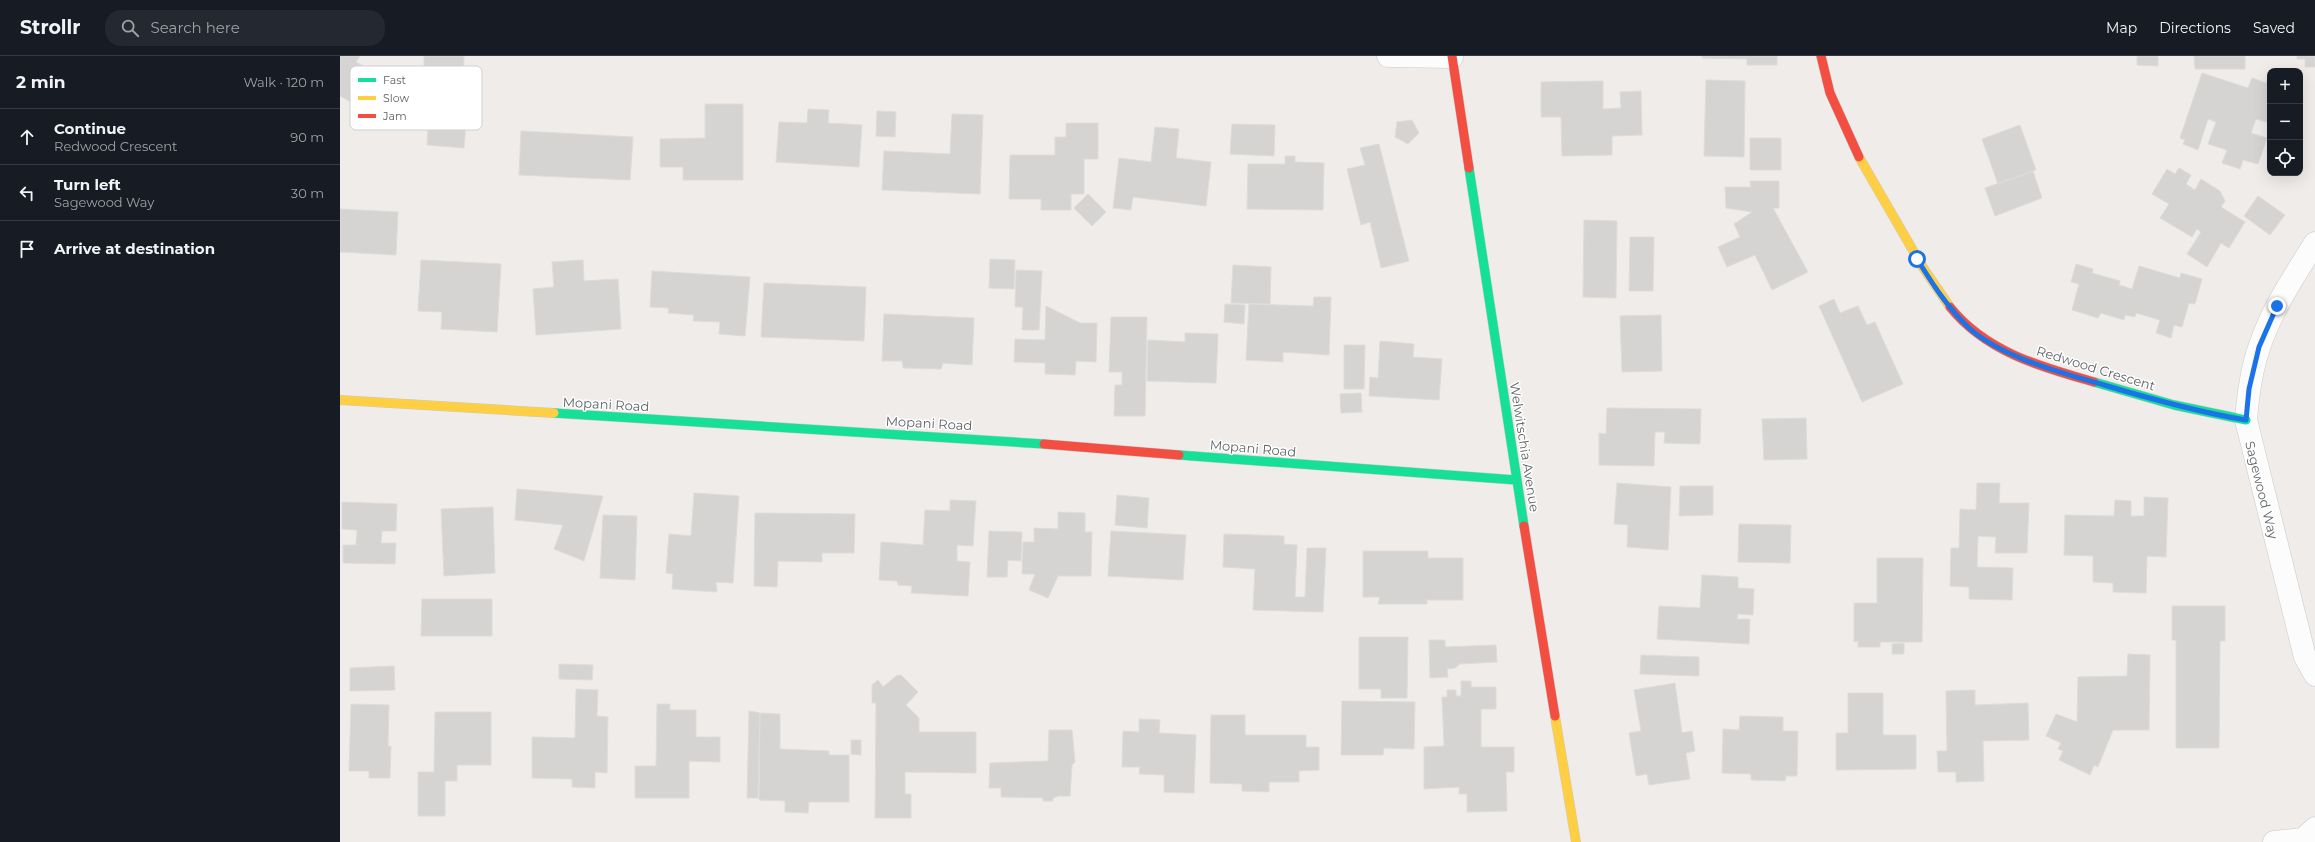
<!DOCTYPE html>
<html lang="en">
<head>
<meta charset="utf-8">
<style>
  body { margin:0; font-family:Montserrat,sans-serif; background:#242831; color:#f1f3f6 }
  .controls { position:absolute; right:12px; top:12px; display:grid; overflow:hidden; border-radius:8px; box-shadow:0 4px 16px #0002 }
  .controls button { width:36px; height:36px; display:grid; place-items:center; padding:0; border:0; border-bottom:1px solid #363941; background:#171b24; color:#f1f3f6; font:20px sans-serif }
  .stop { position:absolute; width:12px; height:12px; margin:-9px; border:3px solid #1a73e8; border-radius:50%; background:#fff }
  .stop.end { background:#1a73e8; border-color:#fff; box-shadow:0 1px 4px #0008 }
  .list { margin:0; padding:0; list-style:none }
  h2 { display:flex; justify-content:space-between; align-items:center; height:52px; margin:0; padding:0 16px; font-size:17px }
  h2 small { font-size:13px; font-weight:400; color:#9ea1a6 }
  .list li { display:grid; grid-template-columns:26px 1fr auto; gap:12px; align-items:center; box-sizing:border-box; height:56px; padding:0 16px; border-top:1px solid #363941 }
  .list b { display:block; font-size:15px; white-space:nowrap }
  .list p { margin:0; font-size:13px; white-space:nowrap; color:#9ea1a6 }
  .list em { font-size:13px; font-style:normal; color:#9ea1a6 }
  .icon { flex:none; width:22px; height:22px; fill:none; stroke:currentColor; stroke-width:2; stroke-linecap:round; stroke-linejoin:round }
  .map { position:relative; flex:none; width:1975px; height:786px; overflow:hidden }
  header { display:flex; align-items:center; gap:24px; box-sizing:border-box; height:56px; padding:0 20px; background:#171b24; border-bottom:1px solid #363941 }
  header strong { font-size:19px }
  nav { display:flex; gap:22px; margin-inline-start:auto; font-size:14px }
  .search { width:280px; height:36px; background:#242831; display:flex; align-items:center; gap:10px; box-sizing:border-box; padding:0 14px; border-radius:16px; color:#9ea1a6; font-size:15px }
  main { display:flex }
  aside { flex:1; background:#171b24 }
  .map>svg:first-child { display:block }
</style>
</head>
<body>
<header>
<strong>Strollr</strong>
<div class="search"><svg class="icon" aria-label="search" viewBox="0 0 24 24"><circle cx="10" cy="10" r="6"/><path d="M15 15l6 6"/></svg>Search here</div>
<nav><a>Map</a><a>Directions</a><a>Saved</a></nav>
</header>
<main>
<aside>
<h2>2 min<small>Walk · 120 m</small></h2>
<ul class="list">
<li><svg class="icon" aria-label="ahead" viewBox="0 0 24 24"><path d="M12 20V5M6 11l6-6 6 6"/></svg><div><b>Continue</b><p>Redwood Crescent</p></div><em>90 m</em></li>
<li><svg class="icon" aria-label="left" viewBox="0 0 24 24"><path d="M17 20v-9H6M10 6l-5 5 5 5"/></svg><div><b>Turn left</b><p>Sagewood Way</p></div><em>30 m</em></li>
<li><svg class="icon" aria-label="arrive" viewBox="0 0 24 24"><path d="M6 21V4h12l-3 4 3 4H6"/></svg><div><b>Arrive at destination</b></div></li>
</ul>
</aside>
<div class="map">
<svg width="1975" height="786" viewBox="0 0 1975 786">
  <rect width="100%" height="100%" fill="#efece9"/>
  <!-- building -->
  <path fill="#d6d4d3" stroke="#dedcd8" d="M0,0H20L16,6L47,23L29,56L0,40Z
    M84,0H124L123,24H84Z
    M1362,0H1437V9H1407V3L1362,2Z
    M1797,0H1818V10L1797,9Z
    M1854,0H1905V13H1855Z
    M1957,0H1975V11H1965V3H1957Z
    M1862,17L1908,32L1912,22L1926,27L1927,24L1930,25V67L1916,63L1911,77L1927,82L1918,108L1903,104L1900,113L1882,107L1887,94L1868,88L1876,66L1868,63L1858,94L1843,88L1845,84L1840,82Z
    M1366,24L1405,25L1404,101L1364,100Z
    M1263,25V53L1281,52L1280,36L1301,35L1302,79L1272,80V99L1222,100L1221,61H1201V26Z
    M91,28L129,31L124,92L87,89Z
    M365,48H403V124H343V111H320V83L365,82Z
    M468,53L489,54L488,67L522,69L519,111L436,106L439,66L467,67Z
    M537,55L556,56L555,81L536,80Z
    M612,58L643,59L640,138L542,134L544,95L610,98Z
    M1072,64L1079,77L1068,88L1055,81L1057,66Z
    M726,67H758V103H744V138H731V154H701V143H669L670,99H715V81H726Z
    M892,68L935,69L934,100L890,98Z
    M1680,69L1696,114L1658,128L1642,83Z
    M815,71L839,73L836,102L871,106L866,150L793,141L791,154L773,152L779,102L811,106Z
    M181,75L293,81L290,124L179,119Z
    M1410,82H1441V114H1410Z
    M1039,88L1069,205L1041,212L1030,166L1021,169L1007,113L1025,109L1020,92Z
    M945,100H955V106L984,107L983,154L907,153L908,108H945Z
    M1839,112L1851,119L1846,128L1855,134L1861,123L1880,135L1885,145L1881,151L1905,166L1889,192L1881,187L1867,211L1847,198L1861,176L1857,173L1852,181L1820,162L1829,148L1812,138L1827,113L1835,118Z
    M1693,115L1702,142L1655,160L1645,132Z
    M1410,125H1439V152H1433L1468,216L1432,234L1415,199L1387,211L1378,191L1400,181L1394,168L1412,156L1386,152L1385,131H1411Z
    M748,138L766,156L752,170L734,152Z
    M1918,140L1945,159L1930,179L1904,160Z
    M0,153L58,156L56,199L0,196Z
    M1244,164L1277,165L1276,242L1243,241Z
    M1290,181H1314L1313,235H1289Z
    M650,203L675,204L674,233L649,232Z
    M81,204L161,208L157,276L101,273L102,256L78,255Z
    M243,204L244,225L278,223L281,273L196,279L193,233L214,231L212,206Z
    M1736,208L1753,213L1752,217L1780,225L1779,229L1792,233L1799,210L1840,222L1841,217L1862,223L1855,248L1849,247L1842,271L1834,269L1831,282L1816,277L1820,264L1796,257L1795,261L1785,259L1784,264L1761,257L1758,262L1732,254L1739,228L1731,226Z
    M893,209L931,211L930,248L891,247Z
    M676,214L702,215L699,274H682L683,251H675Z
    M312,215L410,221L405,280L379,278L380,266L353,265L354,259L328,257L329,252L310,251Z
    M424,227L526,231L524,285L421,281Z
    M974,241H991L989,299L943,296V306L906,304L909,248L973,250Z
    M1494,243L1500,257L1518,250L1527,269L1535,266L1563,328L1522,346L1479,250Z
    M885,248L905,249L904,268L884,266Z
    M706,250L740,267H757L756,306L736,305L735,319L705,318V307L674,306L675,283L705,284Z
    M544,258L634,262L632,309L603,307L601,313L563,312L562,305H542Z
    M1321,259L1322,315L1282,316L1280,260Z
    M771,261H807L805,360H774L775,329H782V316H769Z
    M845,277L878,278L876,327L807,325L808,284L845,286Z
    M1040,285L1074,288L1073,301L1102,303L1099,344L1029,340L1030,321L1038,322Z
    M1004,289H1025L1024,333H1004Z
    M1021,337L1022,356L1001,357L1000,338Z
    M1267,352L1361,353L1360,388L1324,387L1325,376H1315L1314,410L1259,409V377L1266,378Z
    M1466,362L1467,403L1424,404L1422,363Z
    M1277,427L1331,431L1328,494L1287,491L1288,469L1274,468Z
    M1637,427H1660L1659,447H1689L1687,497H1655L1656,481L1638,480L1637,511L1673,512L1672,544L1629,543V531L1610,530L1611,492H1619L1620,453L1636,454Z
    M1340,430H1373V459L1339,460Z
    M177,433L263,440L244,505L214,493L223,469L175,464Z
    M354,437L399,440L393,527L376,526L377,536L332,533L333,518L326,517L329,478L351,480Z
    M777,439L809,442L807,472L775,469Z
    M1804,441L1828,442L1826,501L1807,500L1806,537L1773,536V527L1753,526V500L1724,499L1725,459L1774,460L1775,444L1791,445V460H1804Z
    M610,444L636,445L633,490L617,489V505L630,506L628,540L571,537L572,530L558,529L557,525L539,524L541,486L583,489L585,454L610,455Z
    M2,446L57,448L56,475H42L41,487H56L55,508L3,507V489H16L17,474L2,473Z
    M153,451L155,517L104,520L101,453Z
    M718,456L745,457V476H752L751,520H718L708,542L689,534L695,518H682L683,486H694V472L718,473Z
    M415,457L515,458L514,497H482V506L438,505L437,531L414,530Z
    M263,459L297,460L295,524L260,522Z
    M1399,468L1451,469L1450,507L1398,506Z
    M649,475L682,476L681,505L668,504L667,521H647Z
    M771,475L846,479L843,524L768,520Z
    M884,478L944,480V488L957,489L955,541H965L967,492H986L983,556L913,554L915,513L883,511Z
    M1023,495H1088V502H1123V544H1087V548H1038L1040,541H1023Z
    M1537,502H1583L1582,586H1540V591H1518V585L1514,586V547H1537Z
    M1362,519L1398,521V532L1414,533L1413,559L1398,558L1397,563H1410L1409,588L1317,583L1319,550L1360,552Z
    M82,543H152V580H81Z
    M1832,550H1885V585H1880L1879,692H1836V584H1832Z
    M1019,581H1068L1067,642H1041V633H1019Z
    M1089,584H1105V591L1156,589L1157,606L1120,608L1115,612L1107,613L1108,621L1090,622Z
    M1564,587V598H1552V588Z
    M1788,598L1810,599L1809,674H1773L1758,711L1754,709L1750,719L1719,704L1723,695L1718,693L1721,687L1706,680L1716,658L1737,666L1738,621L1787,620Z
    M1301,599L1359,601V620L1300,618Z
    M219,608L253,609L252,624L219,623Z
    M54,610L55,634L10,635V612Z
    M561,619L578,636L566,649L579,662V676H636V717L565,716V738H571V762H535L536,647H532V629L538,624L543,631L556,620Z
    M1121,625H1131V631H1156V653H1141V691H1174V716H1166L1167,755L1127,756V738H1119V731L1084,733V691L1104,690L1102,641H1107V634H1116V640H1121Z
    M1335,627L1342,677L1352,675L1355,695L1346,697L1350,723L1309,729L1307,718L1296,720L1289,677L1301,675L1294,634Z
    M236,633L258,634L257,660L268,661L267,717L255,716V732L232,731V723L192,722V681L235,682Z
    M1635,634V649L1688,647L1689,684L1643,685L1644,725L1616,726V716H1598L1597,695H1607L1606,635Z
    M1508,637H1543V679H1576V713L1496,714V677H1508Z
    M1002,645L1075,646L1074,693L1044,692L1043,699H1001Z
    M11,648L49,649L48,690H51L50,722H29V715H9Z
    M317,648H330V654H356V681H380V706L349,705V742H295V710H316Z
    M409,655L420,657L418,742H407Z
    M95,656H151V709H117V725H105V760H78V716H94Z
    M420,657L440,658V693L489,695V699H509V746H469L468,757L445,756V745L419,744Z
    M871,659H905V679H966V691H979V714L959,715V726H929V736L902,735V728L870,727Z
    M1400,660L1443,661V675H1458L1457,720H1446L1445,725L1411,724V718L1382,717L1383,673L1399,674Z
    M799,663L820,664L819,677L856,679L854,737L824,736V719L799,718L800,711H782L783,675L799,676Z
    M709,674H732L735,706L732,709L730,740H719L713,742V745H703V742L661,741V732H649L650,707L708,705Z
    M511,684H521V699L511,698Z"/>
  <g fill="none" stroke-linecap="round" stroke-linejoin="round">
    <!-- street casing -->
    <g stroke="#cacaca" stroke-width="23">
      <path id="street" d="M1048,0L1112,1
        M1975,187C1954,220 1931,255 1919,292C1911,315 1908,339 1906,364L1965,601L1975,619
        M1934,786L1963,783L1975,772"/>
    </g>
    <!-- fast casing -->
    <g stroke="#cacaca" stroke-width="10">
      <path id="fast" d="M1129,112L1184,470
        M1754,326L1834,349L1906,364
        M214,357L704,388
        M839,399L1176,424"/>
    </g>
    <!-- slow casing -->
    <g stroke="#cacaca" stroke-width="10">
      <path id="slow" d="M1519,101L1582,210L1610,251
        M0,344L214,357
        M1215,660L1236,786"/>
    </g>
    <!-- jam casing -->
    <g stroke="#cacaca" stroke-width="10">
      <path id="jam" d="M1112,0L1129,112
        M1481,0L1490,37L1519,101
        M1610,251C1646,296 1701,311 1754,326
        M704,388L839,399
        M1184,470L1215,660"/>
    </g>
    <!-- street -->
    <use href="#street" stroke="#fdfcfc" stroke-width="22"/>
    <!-- fast -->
    <use href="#fast" stroke="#16e098" stroke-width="9"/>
    <!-- slow -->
    <use href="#slow" stroke="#ffcf43" stroke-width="9"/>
    <!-- jam -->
    <use href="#jam" stroke="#f24e42" stroke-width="9"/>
  </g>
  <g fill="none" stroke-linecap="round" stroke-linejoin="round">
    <!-- route -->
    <path stroke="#1a73e8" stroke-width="5" d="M1577,203C1592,227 1607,251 1628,271C1660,301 1722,317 1764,329C1811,343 1857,356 1906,364L1909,333L1919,291L1937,250"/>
  </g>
  <g text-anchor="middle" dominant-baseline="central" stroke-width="3" stroke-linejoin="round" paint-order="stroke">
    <!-- street labels -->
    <g font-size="13" fill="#5e6468" stroke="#fff">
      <text transform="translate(1756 312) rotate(17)">Redwood Crescent</text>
      <text transform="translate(266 348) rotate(3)">Mopani Road</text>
      <text transform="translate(589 367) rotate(3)">Mopani Road</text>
      <text transform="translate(1185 391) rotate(81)">Welwitschia Avenue</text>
      <text transform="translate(913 392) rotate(5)">Mopani Road</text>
      <text transform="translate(1922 434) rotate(76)">Sagewood Way</text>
    </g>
  </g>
  <!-- legend -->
  <rect x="10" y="10" width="132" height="64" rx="6" fill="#fff" stroke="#cfd0d2" stroke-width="1"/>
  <rect x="18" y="22" width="18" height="4" fill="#16e098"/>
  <rect x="18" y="40" width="18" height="4" fill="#ffcf43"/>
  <rect x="18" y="58" width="18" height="4" fill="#f24e42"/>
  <g font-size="11" fill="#5e6468">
    <text x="43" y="28">Fast</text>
    <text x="43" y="46">Slow</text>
    <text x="43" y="64">Jam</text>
  </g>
</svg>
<div class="controls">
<button>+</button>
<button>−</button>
<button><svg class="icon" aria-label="locate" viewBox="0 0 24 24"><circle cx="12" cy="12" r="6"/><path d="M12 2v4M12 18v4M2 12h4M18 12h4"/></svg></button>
</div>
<div class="stop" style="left:1577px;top:203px"></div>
<div class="stop end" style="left:1937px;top:250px"></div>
</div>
</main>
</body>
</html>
